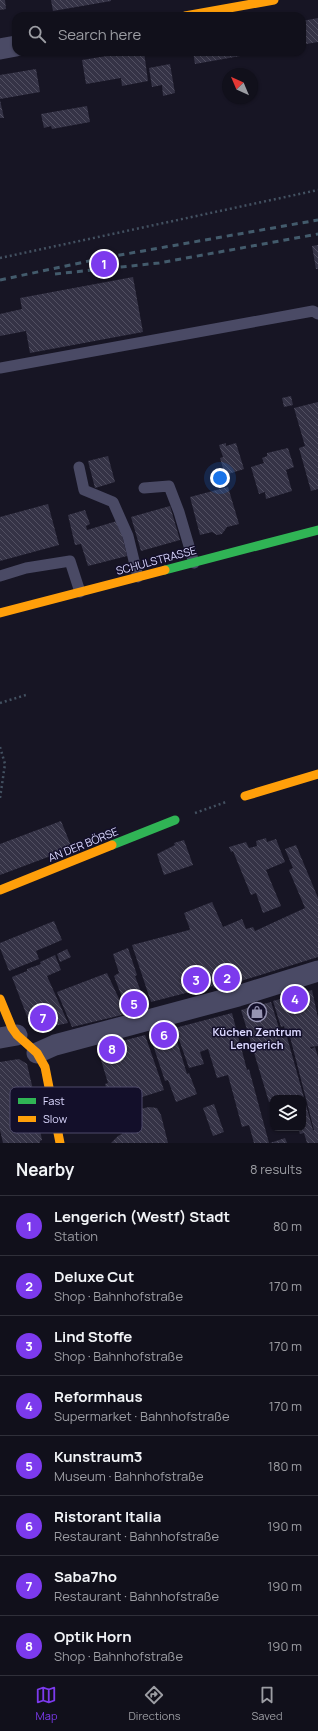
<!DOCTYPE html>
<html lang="en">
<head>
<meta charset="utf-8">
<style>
  body { margin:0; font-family:Manrope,sans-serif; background:#1e1e28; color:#f1f3f6 }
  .controls { position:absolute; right:12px; bottom:12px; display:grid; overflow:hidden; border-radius:8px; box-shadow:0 1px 3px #0004 }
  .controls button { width:36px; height:36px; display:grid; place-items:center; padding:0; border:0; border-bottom:1px solid #30303a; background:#11101b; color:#f1f3f6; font:20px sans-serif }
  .compass { position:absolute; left:222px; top:68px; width:36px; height:36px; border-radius:50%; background:#11101b; box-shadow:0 1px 3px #0004; rotate:316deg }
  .you { position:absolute; left:220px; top:478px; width:14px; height:14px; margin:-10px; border:3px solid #fff; border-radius:50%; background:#1a73e8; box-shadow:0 0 0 6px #1a73e833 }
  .badge { display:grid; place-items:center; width:26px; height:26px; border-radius:50%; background:#7c3aed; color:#fff; font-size:13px; font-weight:700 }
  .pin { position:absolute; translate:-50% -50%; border:2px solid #fff; box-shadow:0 1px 4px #0006 }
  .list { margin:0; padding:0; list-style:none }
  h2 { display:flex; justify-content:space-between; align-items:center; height:52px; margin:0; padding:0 16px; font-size:17px }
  h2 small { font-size:13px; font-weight:400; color:#9c9da3 }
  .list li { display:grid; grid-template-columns:26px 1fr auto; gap:12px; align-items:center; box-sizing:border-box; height:60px; padding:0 16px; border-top:1px solid #30303a }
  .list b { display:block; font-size:15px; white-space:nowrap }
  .list p { margin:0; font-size:13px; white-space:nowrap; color:#9c9da3 }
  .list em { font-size:13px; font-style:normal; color:#9c9da3 }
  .icon { flex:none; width:22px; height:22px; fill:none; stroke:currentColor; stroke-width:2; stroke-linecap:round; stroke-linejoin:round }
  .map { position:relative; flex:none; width:318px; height:1143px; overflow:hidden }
  .search { position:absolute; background:#11101b; box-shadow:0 1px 3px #0004; left:12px; right:12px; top:12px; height:44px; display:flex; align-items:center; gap:10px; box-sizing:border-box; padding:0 14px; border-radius:12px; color:#9c9da3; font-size:15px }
  .sheet { height:532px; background:#11101b }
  nav { display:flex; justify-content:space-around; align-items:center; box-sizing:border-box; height:56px; border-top:1px solid #30303a; background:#11101b; font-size:11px; color:#9c9da3 }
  nav a { display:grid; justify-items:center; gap:2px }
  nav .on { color:#7c3aed }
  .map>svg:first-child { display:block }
</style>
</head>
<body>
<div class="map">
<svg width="318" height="1143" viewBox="0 0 318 1143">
  <defs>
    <pattern id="building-back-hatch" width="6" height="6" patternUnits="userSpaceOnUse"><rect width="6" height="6" fill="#353346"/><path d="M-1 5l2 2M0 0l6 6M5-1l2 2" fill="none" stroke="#525062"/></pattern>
  </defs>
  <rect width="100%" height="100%" fill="#171524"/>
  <!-- building -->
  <path fill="url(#building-back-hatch)" d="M0,0H5L6,9L0,10Z
    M51,0H111V1L53,11Z
    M318,18V42L306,44L302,21Z
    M131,52H144L148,81L122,86L121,78L86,84L82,60Z
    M193,52H258V53L195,64Z
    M170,64L175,93L163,96L162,85L152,87L149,68Z
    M36,69L40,92L0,99V75Z
    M0,100L4,118H0Z
    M87,106L90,122L52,129L51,126L44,128L41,114Z
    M318,245V269H316L312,246Z
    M133,277L143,332L30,353L26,331L0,336V314L22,309L20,298Z
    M291,396L293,405L284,407L282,398Z
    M318,402V489L311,491L299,448L305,446L294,408Z
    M226,443V446L236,443L244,469L225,475L220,458L223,457L219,445Z
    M288,448L294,467L286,470L292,491L266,499L265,492L259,494L251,467L264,463L262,458L267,456V453Z
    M108,456L115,482L95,488L88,461Z
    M228,487L239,524L227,527L222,534L217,535L212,532L200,535L190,497Z
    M48,504L59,545L0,561V517Z
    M170,506L180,540L141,551L131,517Z
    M85,510L90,524L86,526L87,530L117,521L121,531L127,556L88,566L81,544L75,545L68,515Z
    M61,821L72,848L0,875V844Z
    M266,838L267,842L276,839L285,862L266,870L281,906L263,913L256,893L251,895L233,851L231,852L229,847L246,842L249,848L257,846L256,841Z
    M184,840L193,865L164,875L157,854L175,845L174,843Z
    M296,845L318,898V957L244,980L214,988L213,986L151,1002L132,945L189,930L190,929L184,913L212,902L223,927L242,919L246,929L253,927L255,931L305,908L289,870L293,868L285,849Z
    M54,921L62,940L36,951L39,959L9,971L0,948V943Z
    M128,948L137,975L135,976L147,1008L128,1013L114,976L119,973L113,954Z
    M67,949L71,957L60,962L57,954Z
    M55,955L61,970L47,976L68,1023L40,1029L30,1024L12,977L27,971V969L41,964L40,962Z
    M107,973L126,1014L72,1027L57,992Z
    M312,990L318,1018V1046L310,1047L311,1049L315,1047L318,1057V1143H307L304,1133L300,1134L298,1128H303V1098H290L289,1096L273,1098V1101L269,1102L241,1010L271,1002L282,1038L287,1037L313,1130H314L288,1029L285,1030L284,1026L281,1027L273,1001Z
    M232,1013L247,1070L249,1069L269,1143H254L249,1125L242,1127L228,1075L217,1078L208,1049L200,1052L204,1064L189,1068L175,1028Z
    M173,1028L187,1074L189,1073L197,1094L176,1102L168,1080L165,1081L150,1036Z
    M145,1035L164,1090L139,1098L138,1096L106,1106L100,1089L106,1087L105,1084L108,1083L97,1047L111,1042V1044Z
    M19,1059L27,1064L34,1094L29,1096L31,1106L35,1105L42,1140L40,1141V1143H3L0,1130V1062Z
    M214,1104L224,1132L213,1136L203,1108Z
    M149,1107L157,1108L161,1115L168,1143H111L118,1136L122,1134L117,1114Z
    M285,1138L287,1143H270Z"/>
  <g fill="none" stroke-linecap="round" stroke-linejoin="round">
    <!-- path -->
    <path stroke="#435161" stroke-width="2.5" stroke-dasharray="2 3" stroke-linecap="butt" d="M0,258L318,190
      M0,703L26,695
      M0,747L5,764L0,798
      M195,813L226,802"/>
    <!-- lane -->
    <path stroke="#4a4a65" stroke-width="11" d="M0,368L313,311L318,314
      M79,467L84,490L113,502L128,536L138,577
      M144,488L169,486L179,512L194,563
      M0,576L26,568L70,561L80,592"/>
    <!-- street -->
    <path stroke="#4a4a65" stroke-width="21" d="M0,49L16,46
      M0,1038L17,1035
      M37,1053L55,1045L238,996L318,971"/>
    <!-- fast -->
    <path stroke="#30b455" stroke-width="9" d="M165,570L318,530
      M112,845L175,820"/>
    <!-- slow -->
    <path stroke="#ff9f0a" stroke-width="9" d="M185,16L274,0
      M0,613L165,570
      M245,796L318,774
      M0,890L112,845
      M0,999L12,1028L17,1035L37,1053L45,1067L60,1143"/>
    <!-- rail -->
    <path stroke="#435b6c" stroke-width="3" stroke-dasharray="6 5" stroke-linecap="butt" d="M55,274L159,263L318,234
      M0,280L103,258L318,220"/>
  </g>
  <!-- icons -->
  <defs>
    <g id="shop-ring" transform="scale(1)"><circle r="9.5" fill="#130f2a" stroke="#9694b2" stroke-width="1.5"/><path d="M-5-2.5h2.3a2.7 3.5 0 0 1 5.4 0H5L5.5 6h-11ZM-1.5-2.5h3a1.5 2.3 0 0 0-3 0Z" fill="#9694b2"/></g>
  </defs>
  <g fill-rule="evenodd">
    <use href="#shop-ring" x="257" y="1012"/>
  </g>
  <g text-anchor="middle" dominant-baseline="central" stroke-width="3" stroke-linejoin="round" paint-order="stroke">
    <!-- street labels -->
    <g font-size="11" fill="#dbd8ff" stroke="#130f2a">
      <text transform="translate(156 560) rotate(-15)">SCHULSTRASSE</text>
      <text transform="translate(83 844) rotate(-22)">AN DER BÖRSE</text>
    </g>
    <!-- poi labels -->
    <g font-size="11" font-weight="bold" fill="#dbd8ff" stroke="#130f2a">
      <text x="257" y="1031">Küchen Zentrum<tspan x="257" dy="13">Lengerich</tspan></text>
    </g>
  </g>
  <!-- legend -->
  <rect x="10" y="1087" width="132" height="46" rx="6" fill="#130f2a" stroke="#4f4b6a" stroke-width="1"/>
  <rect x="18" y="1098" width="18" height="6" fill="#30b455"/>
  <rect x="18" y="1116" width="18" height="6" fill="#ff9f0a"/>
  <g font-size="11" fill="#dbd8ff">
    <text x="43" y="1105">Fast</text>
    <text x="43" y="1123">Slow</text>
  </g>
</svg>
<div class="controls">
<button><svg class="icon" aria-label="layers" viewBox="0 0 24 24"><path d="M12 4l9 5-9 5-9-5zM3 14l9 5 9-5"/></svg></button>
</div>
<svg class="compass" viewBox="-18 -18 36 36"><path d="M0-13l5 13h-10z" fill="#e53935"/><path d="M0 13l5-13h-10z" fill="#9c9da3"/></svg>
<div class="you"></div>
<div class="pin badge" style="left:104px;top:264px">1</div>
<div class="pin badge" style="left:227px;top:978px">2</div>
<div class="pin badge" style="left:196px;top:980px">3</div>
<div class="pin badge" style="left:295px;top:999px">4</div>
<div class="pin badge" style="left:134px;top:1004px">5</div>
<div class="pin badge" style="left:164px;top:1035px">6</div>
<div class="pin badge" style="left:43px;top:1018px">7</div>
<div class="pin badge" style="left:112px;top:1049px">8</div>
<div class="search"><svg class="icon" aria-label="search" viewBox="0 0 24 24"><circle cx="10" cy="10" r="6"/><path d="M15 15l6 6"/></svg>Search here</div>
</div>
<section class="sheet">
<h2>Nearby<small>8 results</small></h2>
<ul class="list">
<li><span class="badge">1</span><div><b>Lengerich (Westf) Stadt</b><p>Station</p></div><em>80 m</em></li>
<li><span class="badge">2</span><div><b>Deluxe Cut</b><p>Shop · Bahnhofstraße</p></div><em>170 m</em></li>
<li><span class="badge">3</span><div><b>Lind Stoffe</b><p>Shop · Bahnhofstraße</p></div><em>170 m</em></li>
<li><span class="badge">4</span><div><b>Reformhaus</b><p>Supermarket · Bahnhofstraße</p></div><em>170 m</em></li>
<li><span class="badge">5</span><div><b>Kunstraum3</b><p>Museum · Bahnhofstraße</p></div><em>180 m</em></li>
<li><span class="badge">6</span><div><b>Ristorant Italia</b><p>Restaurant · Bahnhofstraße</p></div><em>190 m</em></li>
<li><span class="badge">7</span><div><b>Saba7ho</b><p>Restaurant · Bahnhofstraße</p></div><em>190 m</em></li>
<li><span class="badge">8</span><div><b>Optik Horn</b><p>Shop · Bahnhofstraße</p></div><em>190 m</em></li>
</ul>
</section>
<nav>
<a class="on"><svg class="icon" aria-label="map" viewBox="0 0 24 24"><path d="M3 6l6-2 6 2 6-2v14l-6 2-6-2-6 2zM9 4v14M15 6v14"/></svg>Map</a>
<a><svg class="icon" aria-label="directions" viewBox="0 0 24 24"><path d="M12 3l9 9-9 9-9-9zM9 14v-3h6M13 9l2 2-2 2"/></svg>Directions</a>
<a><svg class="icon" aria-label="saved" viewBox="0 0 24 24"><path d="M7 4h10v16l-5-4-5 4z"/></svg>Saved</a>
</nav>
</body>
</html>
